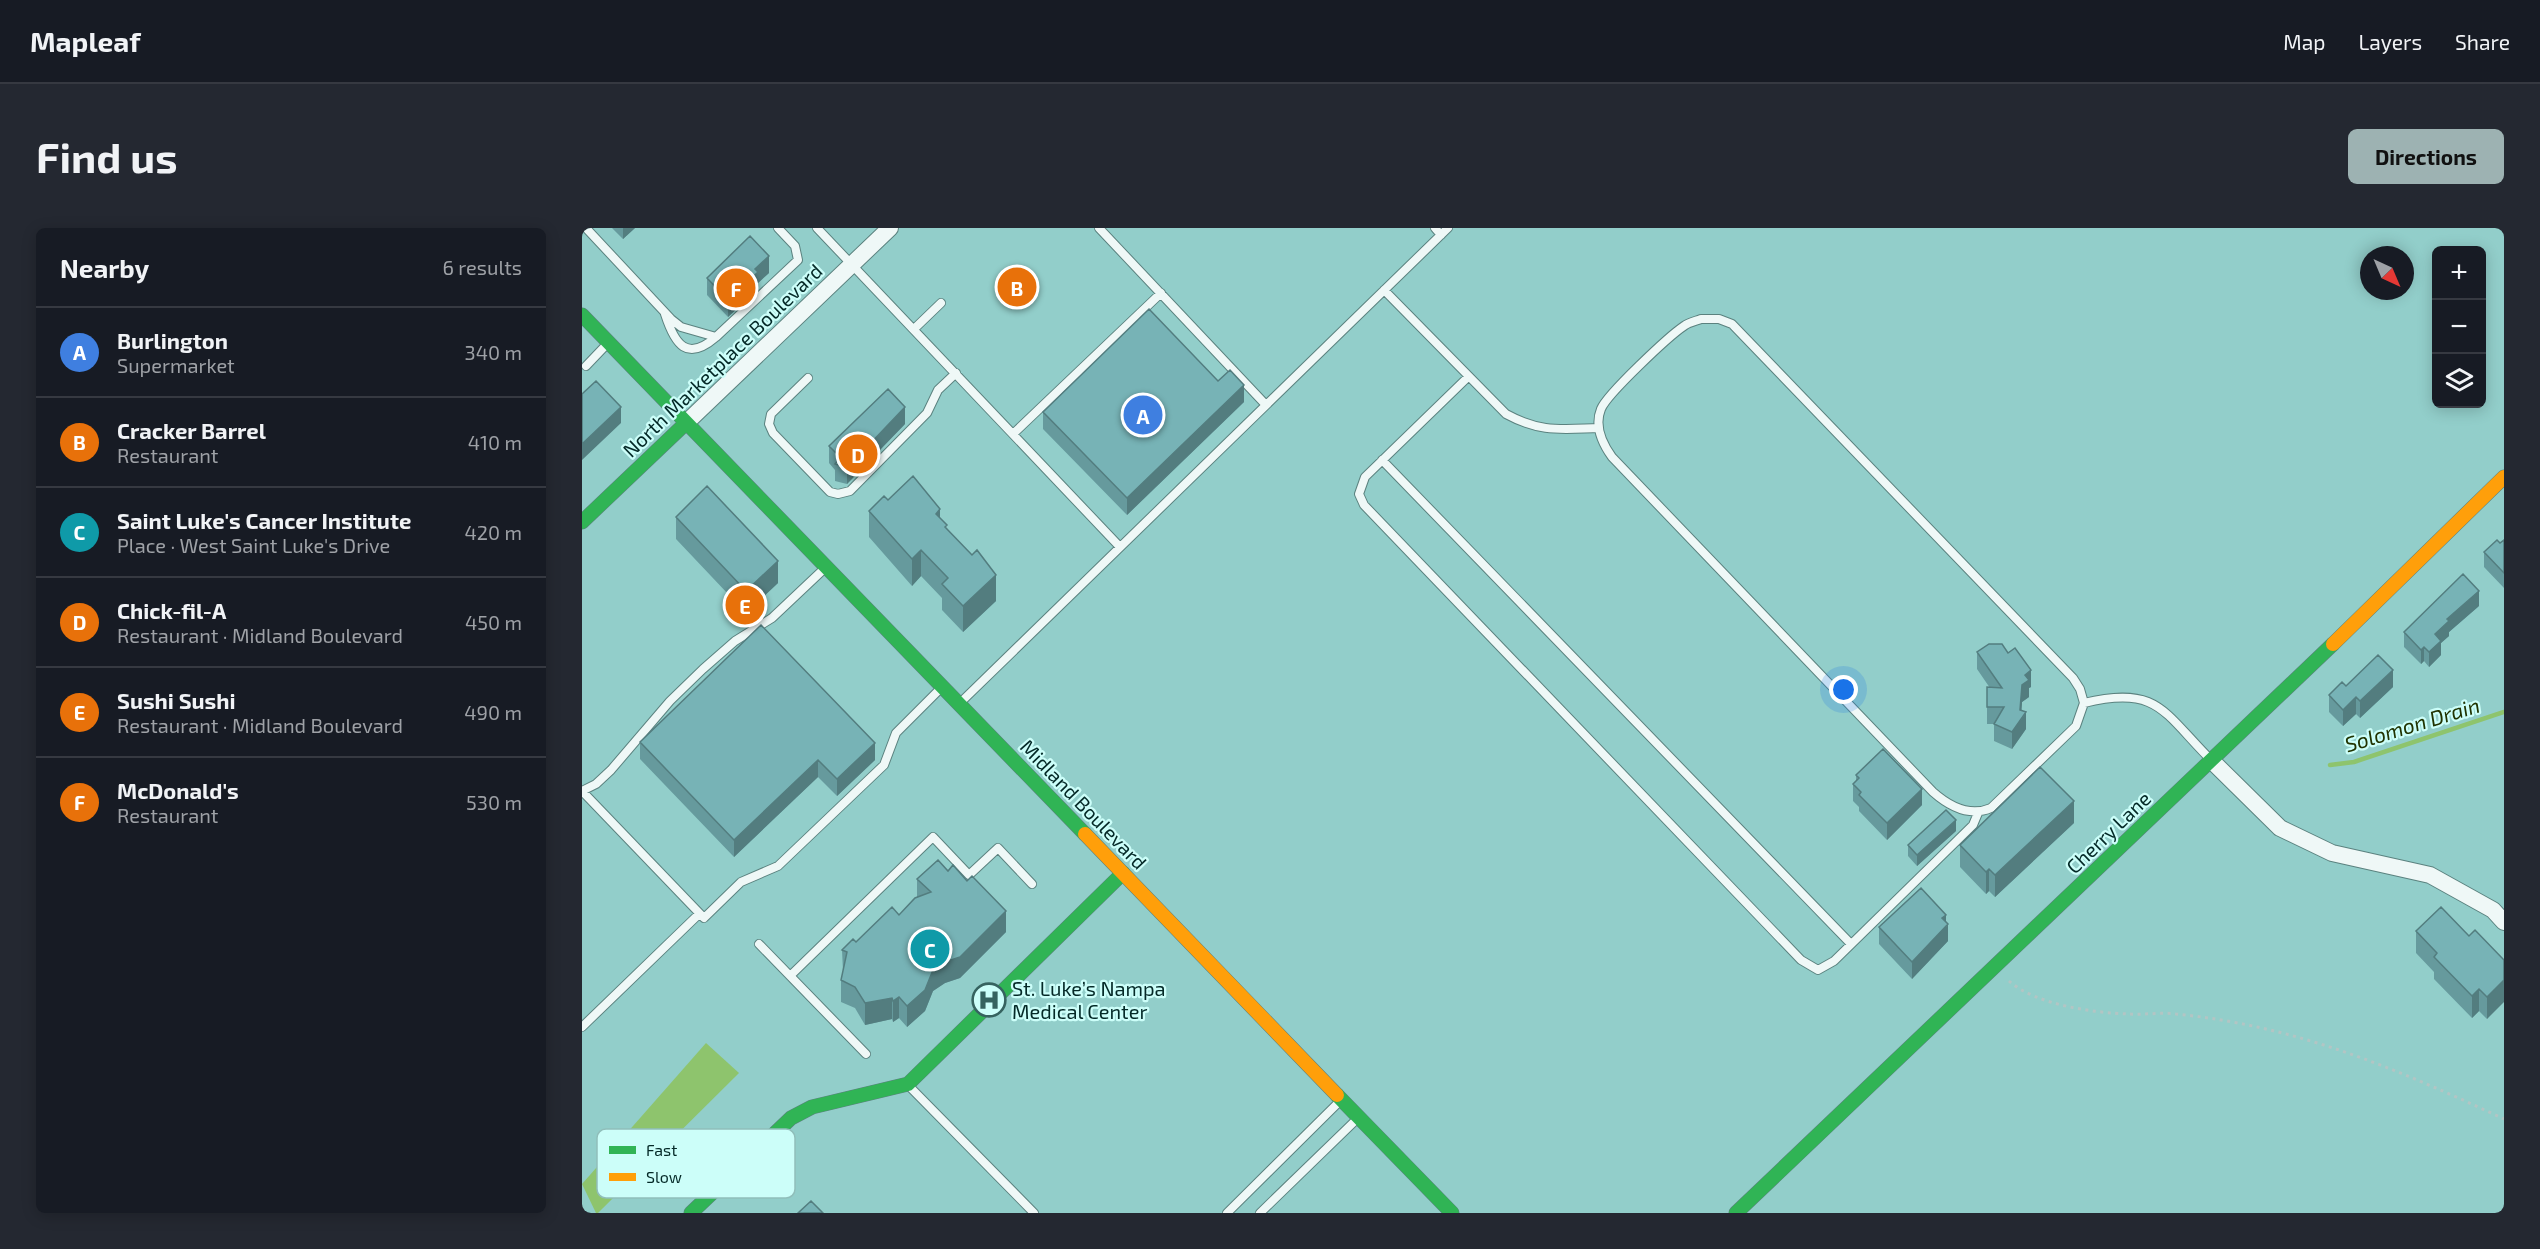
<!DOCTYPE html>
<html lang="en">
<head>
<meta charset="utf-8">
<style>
  body { margin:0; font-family:"Exo 2",sans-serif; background:#242831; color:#f1f3f6 }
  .controls { position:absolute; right:18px; top:18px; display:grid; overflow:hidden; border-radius:9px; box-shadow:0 3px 15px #0003 }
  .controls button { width:54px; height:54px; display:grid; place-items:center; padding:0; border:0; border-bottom:2px solid #363941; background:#171b24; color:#f1f3f6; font:30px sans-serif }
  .compass { position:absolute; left:1778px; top:18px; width:54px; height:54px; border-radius:50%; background:#171b24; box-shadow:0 3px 15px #0003; rotate:136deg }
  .you { position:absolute; left:1262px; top:462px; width:21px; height:21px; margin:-15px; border:4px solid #fff; border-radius:50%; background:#1a73e8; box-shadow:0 0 0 9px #1a73e833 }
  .badge { display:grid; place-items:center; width:39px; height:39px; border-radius:50%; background:#9db2b2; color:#fff; font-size:20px; font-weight:700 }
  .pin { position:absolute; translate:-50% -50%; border:3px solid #fff; box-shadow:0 2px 6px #0006 }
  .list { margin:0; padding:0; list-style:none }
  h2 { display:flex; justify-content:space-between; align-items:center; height:78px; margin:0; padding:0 24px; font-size:26px }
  h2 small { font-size:20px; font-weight:400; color:#9ea1a6 }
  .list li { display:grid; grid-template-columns:39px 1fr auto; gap:18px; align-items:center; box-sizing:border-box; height:90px; padding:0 24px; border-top:2px solid #363941 }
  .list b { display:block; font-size:22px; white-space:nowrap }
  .list p { margin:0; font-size:20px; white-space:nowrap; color:#9ea1a6 }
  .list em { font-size:20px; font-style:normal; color:#9ea1a6 }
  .icon { flex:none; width:33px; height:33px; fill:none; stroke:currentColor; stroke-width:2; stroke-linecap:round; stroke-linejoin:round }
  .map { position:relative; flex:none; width:1922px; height:985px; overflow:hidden; border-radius:9px }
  header { display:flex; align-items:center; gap:36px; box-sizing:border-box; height:84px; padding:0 30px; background:#171b24; border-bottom:2px solid #363941 }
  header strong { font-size:28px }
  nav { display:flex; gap:33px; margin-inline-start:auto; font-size:21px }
  .intro { display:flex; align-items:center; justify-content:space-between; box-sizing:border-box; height:144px; padding:0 36px }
  h1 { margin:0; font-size:42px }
  .button { padding:15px 27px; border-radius:9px; background:#9db2b2; color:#111; font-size:21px; font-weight:700 }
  main { display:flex; gap:36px; padding:0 36px }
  aside { flex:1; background:#171b24; border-radius:9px; box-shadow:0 3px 15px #0003 }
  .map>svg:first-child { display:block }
</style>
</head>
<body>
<header>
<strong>Mapleaf</strong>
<nav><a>Map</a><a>Layers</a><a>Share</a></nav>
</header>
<div class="intro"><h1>Find us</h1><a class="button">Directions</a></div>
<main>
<aside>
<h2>Nearby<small>6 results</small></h2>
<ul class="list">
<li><span class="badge" style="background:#3f7fe0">A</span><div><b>Burlington</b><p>Supermarket</p></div><em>340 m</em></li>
<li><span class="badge" style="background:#e8710a">B</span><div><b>Cracker Barrel</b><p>Restaurant</p></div><em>410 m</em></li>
<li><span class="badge" style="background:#0f9aa8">C</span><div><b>Saint Luke's Cancer Institute</b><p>Place · West Saint Luke's Drive</p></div><em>420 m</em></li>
<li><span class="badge" style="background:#e8710a">D</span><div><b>Chick-fil-A</b><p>Restaurant · Midland Boulevard</p></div><em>450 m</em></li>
<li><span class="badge" style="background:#e8710a">E</span><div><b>Sushi Sushi</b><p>Restaurant · Midland Boulevard</p></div><em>490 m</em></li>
<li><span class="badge" style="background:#e8710a">F</span><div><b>McDonald's</b><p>Restaurant</p></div><em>530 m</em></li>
</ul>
</aside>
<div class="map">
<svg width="1922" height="985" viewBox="0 0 1922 985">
  <rect width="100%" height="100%" fill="#92ceca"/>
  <!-- water -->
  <path fill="#8ec46d" d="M124,815L157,845L16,985H14L0,956Z"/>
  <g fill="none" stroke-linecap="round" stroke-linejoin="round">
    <!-- stream -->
    <path stroke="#8ec46d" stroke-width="4.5" d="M1748,537L1772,534L1922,484"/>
    <!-- lane casing -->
    <g stroke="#5b827f" stroke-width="10">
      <path id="lane" d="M4,0L89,91L99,99L134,109L216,32L213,18L196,0
        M235,0L538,319
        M517,0L684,177
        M853,0L859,7
        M802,62L924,186C959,205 979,201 1017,200
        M83,86C93,117 105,134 134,109
        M1119,91H1137L1150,96L1491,450L1498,461L1502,475L1494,498L1409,580C1388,589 1368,579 1351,564L1030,229C1020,215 1012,198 1019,181C1025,166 1087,108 1102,98C1107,94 1114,93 1119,91Z
        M332,101L359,75
        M4,138L26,115
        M886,149L783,249L777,266L782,277L1219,732L1236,742L1252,733L1391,597L1396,585
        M226,150L189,186L187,196L191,205L248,264L256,266L268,263L345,185L356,162L374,145
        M431,206L579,65
        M800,232L1269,716
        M378,475L866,0
        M1502,475C1576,457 1581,484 1629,532
        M0,563L122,690L159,654L196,638L302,537L314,505L359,460
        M0,563L14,556L29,542L88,473L121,441L153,413L190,390L243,340
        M177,716L284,826
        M209,747L351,609L387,647L416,620L450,656
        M0,799L117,686
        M326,857L452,985
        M645,985L758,873
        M678,985L775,891"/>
    </g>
    <!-- street casing -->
    <g stroke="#5b827f" stroke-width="18">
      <path id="street" d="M104,195L308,0
        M1630,533L1698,600L1750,625L1848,647L1911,682L1922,694"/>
    </g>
    <!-- fast casing -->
    <g stroke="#5b827f" stroke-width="15">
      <path id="fast" d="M0,87L503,606
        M0,294L104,195
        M755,867L870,985
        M109,985L209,890L230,879L326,856L541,645
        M1154,985L1751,416"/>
    </g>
    <!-- slow casing -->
    <g stroke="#5b827f" stroke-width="15">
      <path id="slow" d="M1751,416L1922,249
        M503,606L755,867"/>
    </g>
    <!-- path -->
    <path stroke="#b3c5c4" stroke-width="3" stroke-dasharray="3 4.5" stroke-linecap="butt" d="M1427,753C1454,777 1512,785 1548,786C1563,787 1579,784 1594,786C1715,798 1813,840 1922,891"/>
    <!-- lane -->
    <use href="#lane" stroke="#eff8f7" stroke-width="8"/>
    <!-- street -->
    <use href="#street" stroke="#eff8f7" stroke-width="16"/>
    <!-- fast -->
    <use href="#fast" stroke="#30b455" stroke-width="14"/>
    <!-- slow -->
    <use href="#slow" stroke="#ff9f0a" stroke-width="14"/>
  </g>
  <!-- wall -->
  <path fill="#669a9d" d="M30,0H53L41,11Z
    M187,45L176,55V61L146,89L125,67V50Z
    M636,153L662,174L545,287L461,201V184Z
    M323,196L265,256L253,253V242L247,235V218Z
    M306,272L358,290L414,373L381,404L360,382V370L339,348L330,358L287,309V283Z
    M94,289L196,355L164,385L94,311Z
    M1922,312V360L1902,339V324L1918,315Z
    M1897,378L1867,404V408L1859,415V427L1847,439L1842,433L1839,436L1822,419V404Z
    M1395,424L1449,459L1447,460V469L1440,474L1439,482L1444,501L1430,521L1412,513V496H1405V459L1408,460L1395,441Z
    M1764,458L1811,459L1778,490L1774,486L1761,498L1747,484V467Z
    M58,514L293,532L255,568L236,549L152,629L58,531Z
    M1274,547L1340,577L1305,612L1277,583V579L1271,573V556L1274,553Z
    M1492,595L1413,669L1407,663L1404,666L1378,639V617Z
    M1374,603L1335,638L1326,628V617Z
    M335,651L424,704L378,750L363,755L351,763L343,783L325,799L317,790L311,794L310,791L283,797L273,780L259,774V752L261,743L260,722L274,714L317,687L335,669Z
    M1364,693L1366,713L1330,751L1297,716V699Z
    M1834,703L1887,708L1922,732L1905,791L1897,783L1890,790L1852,751V744L1834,725Z"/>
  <!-- shaded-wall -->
  <path fill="#537d7f" d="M41,0H53L41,11Z
    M187,28V45L176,55V61L146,89V72L173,41Z
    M662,157V174L545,287V270Z
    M39,179V195L0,232V216Z
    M323,179V196L265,256V240Z
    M358,281V308L354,286Z
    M339,322V348L330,358V331Z
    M196,333V355L164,385V363Z
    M414,347V373L381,404V378Z
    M1897,363V378L1867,404V408L1859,415V427L1847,439V424L1853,406L1865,391Z
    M1842,419V433L1839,436V422Z
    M1449,442V459L1447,460V469L1440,474L1439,492L1444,484V501L1430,521V504L1440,457L1443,447Z
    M1811,442V459L1778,490V473Z
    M1774,469V486L1761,498V482Z
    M293,515V532L255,568V551Z
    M236,532V549L152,629V612Z
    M1340,561V577L1305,612V595Z
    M1492,573V595L1413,669V647Z
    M1374,592V603L1335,638V627Z
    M1407,641V663L1404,666V644Z
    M424,683V704L378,750L363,755L351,763L343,783L325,799V778L351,742Z
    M1364,687V699L1366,696V713L1330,751V734L1360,690Z
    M1922,752V774L1905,791V769Z
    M1897,761V783L1890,790V768Z
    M317,769V790L311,794V773Z
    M310,770V791L283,797V775Z"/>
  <!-- building -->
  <path fill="#77b3b6" stroke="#537d7f" stroke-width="1.5" d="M168,8L187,28L173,41L176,44L146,72L125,50Z
    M567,81L636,153L648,142L662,157L545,270L461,184Z
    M14,153L39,179L0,216V166Z
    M306,161L323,179L265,240L253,236L259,230L247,218Z
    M331,248L358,281L354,286L365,297L363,299L390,327L395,322L414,347L381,378L360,356L366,350L339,322L330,331L287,283L302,268L306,272Z
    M125,258L196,333L164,363L94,289Z
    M1915,312L1918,315L1922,312V345L1902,324Z
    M1881,346L1897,363L1865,391L1867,393L1853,406L1859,413L1847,424L1842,419L1839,422L1822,404Z
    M179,397L293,515L255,551L236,532L152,612L58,514Z
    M1407,416H1420L1426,425L1433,420L1449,442L1443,447L1447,452L1440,457L1438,482L1444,484L1430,504L1412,496L1422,479H1405V459L1420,460L1395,424Z
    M1796,427L1811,442L1778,473L1774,469L1761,482L1747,467L1760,454L1764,458Z
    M1301,521L1340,561L1305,595L1277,567L1279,564L1271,556L1277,550L1274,547Z
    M1458,539L1492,573L1413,647L1407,641L1404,644L1378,617Z
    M1364,582L1374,592L1335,627L1326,617Z
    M356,632L366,643L371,637L385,653L390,648L424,683L378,729L363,734L351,742L343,762L325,778L317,769L311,773L310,770L283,775L273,759L259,752L265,724L260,722L271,711L274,714L310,679L317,687L333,670L349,664L335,651Z
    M1339,660L1364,687L1360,690L1366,696L1330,734L1297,699Z
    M1859,679L1887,708L1893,702L1922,732V752L1905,769L1897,761L1890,768L1852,729L1855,725L1834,703Z
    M229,973L241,985H216Z"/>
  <!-- icons -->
  <defs>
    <g id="hospital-ring" transform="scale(1.725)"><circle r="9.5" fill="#ccfef9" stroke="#366360" stroke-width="1.5"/><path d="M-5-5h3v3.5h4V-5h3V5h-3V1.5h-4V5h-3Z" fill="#366360"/></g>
  </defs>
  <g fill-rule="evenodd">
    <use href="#hospital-ring" x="407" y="772"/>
  </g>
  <g text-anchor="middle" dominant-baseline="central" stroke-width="4.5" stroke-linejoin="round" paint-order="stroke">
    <!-- street labels -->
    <g font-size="20" fill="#042927" stroke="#ccfef9">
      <text transform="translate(140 132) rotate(-44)">North Marketplace Boulevard</text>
      <text transform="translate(502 576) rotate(46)">Midland Boulevard</text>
      <text transform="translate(1526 604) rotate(-44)">Cherry Lane</text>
    </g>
    <!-- poi labels -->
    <g font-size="20" fill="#042927" stroke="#ccfef9" text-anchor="start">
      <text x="430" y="760">St. Luke’s Nampa<tspan x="430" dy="23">Medical Center</tspan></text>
    </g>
    <!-- water labels -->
    <g font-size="21" font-style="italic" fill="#203301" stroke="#ccfef9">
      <text transform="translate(1830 496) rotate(-17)">Solomon Drain</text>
    </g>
  </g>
  <!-- legend -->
  <rect x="15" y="901" width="198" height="69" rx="9" fill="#ccfef9" stroke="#90beba" stroke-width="1.5"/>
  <rect x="27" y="918" width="27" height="8" fill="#30b455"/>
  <rect x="27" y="945" width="27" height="8" fill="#ff9f0a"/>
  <g font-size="16" fill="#042927">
    <text x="64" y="928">Fast</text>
    <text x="64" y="955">Slow</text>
  </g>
</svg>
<div class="controls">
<button>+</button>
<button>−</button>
<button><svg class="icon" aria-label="layers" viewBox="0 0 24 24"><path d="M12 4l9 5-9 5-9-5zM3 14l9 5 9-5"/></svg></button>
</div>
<svg class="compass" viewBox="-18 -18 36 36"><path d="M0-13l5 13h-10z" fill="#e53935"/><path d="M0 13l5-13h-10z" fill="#9ea1a6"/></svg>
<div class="you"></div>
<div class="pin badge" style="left:561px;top:187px;background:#3f7fe0">A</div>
<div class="pin badge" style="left:435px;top:59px;background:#e8710a">B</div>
<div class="pin badge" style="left:348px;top:721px;background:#0f9aa8">C</div>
<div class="pin badge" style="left:276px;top:226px;background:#e8710a">D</div>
<div class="pin badge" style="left:163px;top:377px;background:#e8710a">E</div>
<div class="pin badge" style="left:154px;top:60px;background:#e8710a">F</div>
</div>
</main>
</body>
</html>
